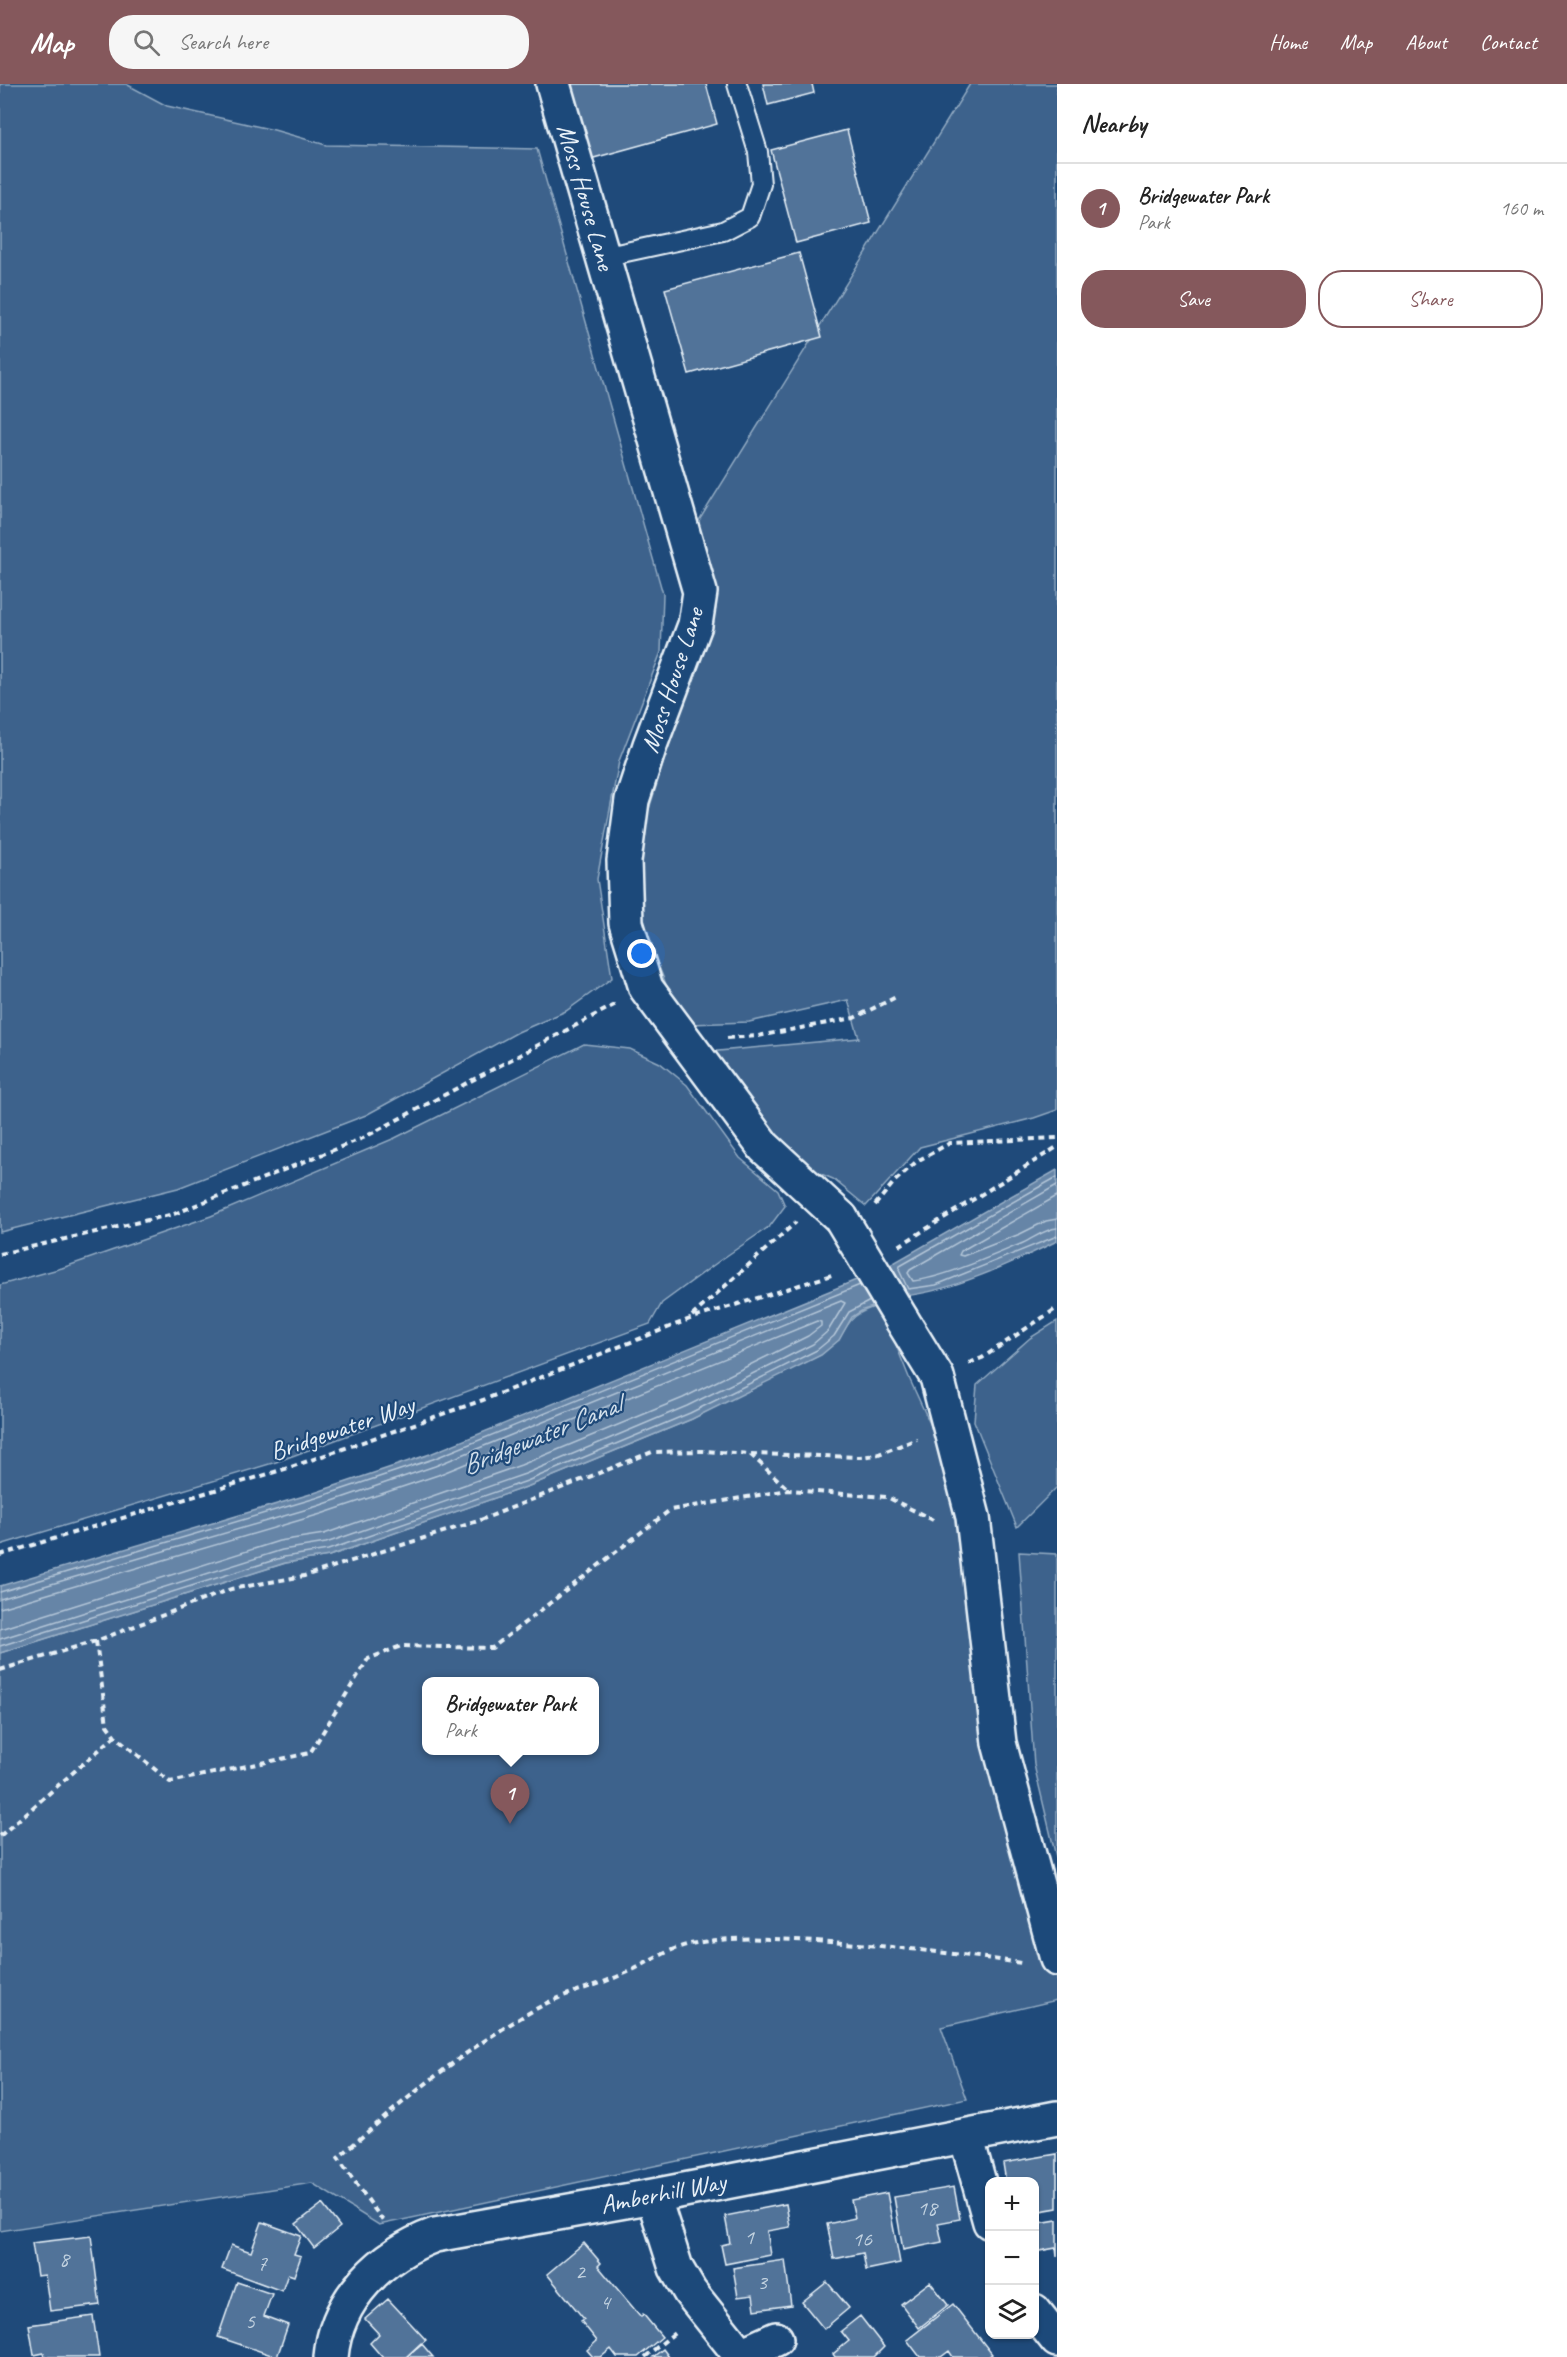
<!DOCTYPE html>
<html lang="en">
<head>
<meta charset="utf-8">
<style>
  body { margin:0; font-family:Caveat,sans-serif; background:#f6f6f6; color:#222 }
  .controls { position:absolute; right:18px; bottom:18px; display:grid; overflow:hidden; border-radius:12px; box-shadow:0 2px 4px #0004 }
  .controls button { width:54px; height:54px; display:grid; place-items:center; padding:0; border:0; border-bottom:2px solid #e0e0e0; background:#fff; color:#222; font:30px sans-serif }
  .you { position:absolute; left:642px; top:870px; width:21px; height:21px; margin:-15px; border:4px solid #fff; border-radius:50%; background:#1a73e8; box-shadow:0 0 0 9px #1a73e833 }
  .badge { display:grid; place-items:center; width:39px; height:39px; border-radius:50%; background:#85585c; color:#fff; font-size:20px; font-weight:700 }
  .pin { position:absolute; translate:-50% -50px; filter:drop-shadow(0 2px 3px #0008) }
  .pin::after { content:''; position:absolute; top:32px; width:21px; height:18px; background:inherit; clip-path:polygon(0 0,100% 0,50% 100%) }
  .popup { position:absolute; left:422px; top:1593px; width:177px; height:78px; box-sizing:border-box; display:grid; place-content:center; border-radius:12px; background:#fff; filter:drop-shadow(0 2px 4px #0005); font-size:20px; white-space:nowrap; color:#767676 }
  .popup b { font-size:22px; color:#222 }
  .popup::after { content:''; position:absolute; left:50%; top:100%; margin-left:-12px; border:12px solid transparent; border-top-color:#fff }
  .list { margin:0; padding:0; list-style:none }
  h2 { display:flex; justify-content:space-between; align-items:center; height:78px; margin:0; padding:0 24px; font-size:26px }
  h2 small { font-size:20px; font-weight:400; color:#767676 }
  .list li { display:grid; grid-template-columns:39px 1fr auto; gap:18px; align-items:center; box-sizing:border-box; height:90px; padding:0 24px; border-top:2px solid #e0e0e0 }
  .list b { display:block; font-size:22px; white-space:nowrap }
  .list p { margin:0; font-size:20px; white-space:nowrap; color:#767676 }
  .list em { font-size:20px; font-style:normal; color:#767676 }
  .actions { display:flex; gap:12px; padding:18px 24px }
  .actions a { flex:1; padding:14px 0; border:2px solid #85585c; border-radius:24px; text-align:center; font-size:21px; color:#85585c }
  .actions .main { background:#85585c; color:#fff }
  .icon { flex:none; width:33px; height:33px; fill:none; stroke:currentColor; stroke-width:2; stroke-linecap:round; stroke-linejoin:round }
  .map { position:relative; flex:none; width:1057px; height:2273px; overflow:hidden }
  header { display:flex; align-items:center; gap:36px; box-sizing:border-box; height:84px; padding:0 30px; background:#85585c; color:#fff }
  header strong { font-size:28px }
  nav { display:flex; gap:33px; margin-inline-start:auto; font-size:21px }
  .search { width:420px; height:54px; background:#f6f6f6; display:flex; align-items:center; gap:15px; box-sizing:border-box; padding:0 21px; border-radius:24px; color:#767676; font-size:22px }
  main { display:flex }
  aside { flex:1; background:#fff }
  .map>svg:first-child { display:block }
</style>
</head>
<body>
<header>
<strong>Map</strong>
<div class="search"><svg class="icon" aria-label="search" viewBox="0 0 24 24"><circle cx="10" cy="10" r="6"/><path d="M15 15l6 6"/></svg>Search here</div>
<nav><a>Home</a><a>Map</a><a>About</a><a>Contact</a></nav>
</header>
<main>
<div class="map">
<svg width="1057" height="2273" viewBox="0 0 1057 2273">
  <rect width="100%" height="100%" fill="#1f4a7a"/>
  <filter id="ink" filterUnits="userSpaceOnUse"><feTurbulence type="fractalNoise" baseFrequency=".0167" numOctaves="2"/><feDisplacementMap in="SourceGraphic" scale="12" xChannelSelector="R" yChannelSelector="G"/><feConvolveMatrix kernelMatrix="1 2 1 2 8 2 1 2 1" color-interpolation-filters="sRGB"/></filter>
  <g filter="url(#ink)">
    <!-- green -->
    <path fill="#3c628c" stroke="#92aac2" stroke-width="1.5" fill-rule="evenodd" d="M0,0H126L167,22L274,46L326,61L537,65L663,510L661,568L619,677L597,795L612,894L566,927L518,948L366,1031L178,1104L0,1148Z
      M970,0H1057V1026L1034,1034L920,1063L866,1122L833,1095L802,1082L773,1061L708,968L859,954L848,916L749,938L690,940L672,915L637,829L635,802L644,741L682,620L710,550L716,524L690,451Z
      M584,960L630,965L660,979L687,1001L740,1074L778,1106L785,1122L770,1142L722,1175L662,1219L650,1240L276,1378L0,1461V1201L62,1184L211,1132L395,1054Z
      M880,1221L910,1296L973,1433L999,1659L1057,1875V1916L941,1943L967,2015L379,2141L312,2099L0,2147V1569L286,1479L329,1472L529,1402L692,1335L839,1256C850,1233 857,1228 880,1221ZM426,1598H594V1666H426Z
      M1057,1237V1403L1017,1443L974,1337L977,1301L1030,1254Z
      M1019,1468L1057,1470V1777L1034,1681Z"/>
    <!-- water -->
    <path fill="#6685a7" stroke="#9ab0c7" stroke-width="1.5" d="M1057,1086V1157C1012,1179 953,1207 904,1212L890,1181Z
      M866,1192L880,1221L863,1226L852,1233L839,1256L821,1271L692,1335L529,1402L329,1472L285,1479L0,1569V1502L314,1409L430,1370Z"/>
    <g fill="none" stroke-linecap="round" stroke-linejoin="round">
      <!-- shore -->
      <path stroke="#b4c6d8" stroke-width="1.5" d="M1057,1093L900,1182L899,1186L908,1205L936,1201L1057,1152
        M1057,1101L910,1186L908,1189L913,1197C943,1194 994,1171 1023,1159C1034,1154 1045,1145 1057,1144
        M1057,1112L961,1167L959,1171L963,1172L1020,1150L1046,1137L1057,1135
        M0,1508L316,1414L433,1375L860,1201
        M0,1515L318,1422L435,1382L841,1217L845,1219L828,1247L813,1260L687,1322L525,1390L326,1459L282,1466L0,1555
        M0,1524L321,1430L438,1391L817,1237L821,1238V1242L808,1252L683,1314L521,1381L324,1450L279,1457L0,1545
        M0,1562L284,1473L328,1466L527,1397L690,1329L817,1266L834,1252L849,1228L870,1217"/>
    </g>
    <!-- building -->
    <path fill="#517399" stroke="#e8f1f8" stroke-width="1.5" d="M570,0H706L717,40L590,75Z
      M763,0H812L814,9L768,21Z
      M847,46L871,139L796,159L771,66Z
      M799,169L822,253L689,290L665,205Z
      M1057,2070V2124L1034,2128V2098H1006L1003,2079Z
      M954,2103L960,2135L938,2139L942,2158L903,2166L894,2113Z
      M887,2109L900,2179L866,2186L863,2169L834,2175L827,2140L855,2134L851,2116Z
      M322,2120L340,2143L314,2164L296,2140Z
      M786,2120L790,2143L767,2147L771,2171L725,2180L721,2161L730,2159L725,2132Z
      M1057,2136V2173L1056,2164L1034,2168V2140Z
      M262,2138L301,2152L294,2170L301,2172L294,2192L288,2190L282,2207L222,2185L231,2161L251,2168Z
      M91,2152L100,2221L50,2227L45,2191L37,2192L32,2159Z
      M584,2159L601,2179L598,2182L641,2233L643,2230L662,2253L638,2273H617L611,2265L601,2273H593L587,2266L597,2257L581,2237L584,2235L547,2190Z
      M785,2176L791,2221L755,2226L753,2211L738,2213L733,2184Z
      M237,2198L272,2210L264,2232L288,2241L277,2273L218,2253Z
      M827,2198L849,2224L824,2245L802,2218Z
      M930,2198L948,2221L919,2244L901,2220Z
      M388,2215L426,2256L406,2273H382L370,2259L379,2250L365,2235Z
      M953,2220L992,2270L988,2273H953L949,2267L941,2273H920L907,2256Z
      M93,2232L99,2273H45L44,2269L34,2271L29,2241Z
      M860,2232L884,2263L874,2273H835L833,2270L849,2257L841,2247Z
      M421,2259L433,2273H406Z
      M663,2265L669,2273H653Z"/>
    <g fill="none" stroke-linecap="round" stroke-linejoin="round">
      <!-- service casing -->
      <g stroke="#e8f1f8" stroke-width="22">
        <path id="service" d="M603,173L723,147L750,133L761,100L758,68L737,0"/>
      </g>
      <!-- minor casing -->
      <g stroke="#e8f1f8" stroke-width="38">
        <path id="minor" d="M553,0L700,508L695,541L650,661L632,716L624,777L626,839L646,904L764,1063L841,1134
          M902,1236L937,1293L973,1433L999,1659L1057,1875
          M966,2052L990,2138
          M653,2112L676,2184L690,2208L742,2273
          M1034,2227L1057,2256
          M741,2271L776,2255
          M331,2273C336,2214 383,2170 435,2151L653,2112L1057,2034"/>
      </g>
      <!-- path -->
      <path stroke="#e8f1f8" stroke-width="4" stroke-dasharray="6 4.5" stroke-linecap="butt" d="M727,954L758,952L854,934L896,913
        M875,1121L895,1097L917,1077L950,1059L1057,1054
        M899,1162L1057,1063
        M0,1170L174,1130L363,1054L616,920
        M692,1232L796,1138
        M969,1279L982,1274L1057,1224
        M751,1370L860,1373L876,1371L917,1355
        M0,1471L288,1384L483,1316L690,1235L835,1190
        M96,1557L107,1641L115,1652L170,1698L310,1669L368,1575L401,1562L492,1564L670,1426L788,1406L887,1413L937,1438
        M0,1586L96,1557L231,1505L304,1492L478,1437L652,1368L704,1367L750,1370L788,1405
        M0,1752L115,1652
        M383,2137L338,2074C402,2017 469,1961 545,1920C569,1908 596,1902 621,1891C646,1881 669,1863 696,1859C734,1852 775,1855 814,1857C883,1861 952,1869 1021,1879
        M645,2273L677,2247"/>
      <!-- service -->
      <use href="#service" stroke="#1f4a7a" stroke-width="18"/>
      <!-- minor -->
      <use href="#minor" stroke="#1f4a7a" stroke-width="33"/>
      <!-- minor-bridge casing -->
      <g stroke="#e8f1f8" stroke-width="38" stroke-linecap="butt">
        <path id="minor-bridge" d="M841,1134L902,1236"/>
      </g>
      <!-- minor-bridge -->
      <use href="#minor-bridge" stroke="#1f4a7a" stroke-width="33"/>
    </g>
  </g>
  <g text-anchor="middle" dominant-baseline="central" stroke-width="4.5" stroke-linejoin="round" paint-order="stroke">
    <!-- number labels -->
    <g font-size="22" fill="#c2d2e0">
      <text x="927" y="2124">18</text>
      <text x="749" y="2153">1</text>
      <text x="862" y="2155">16</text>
      <text x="64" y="2175">8</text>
      <text x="262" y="2179">7</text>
      <text x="580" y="2188">2</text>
      <text x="762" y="2198">3</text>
      <text x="605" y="2218">4</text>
      <text x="250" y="2237">5</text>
    </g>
    <!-- street labels -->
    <g font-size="26" fill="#e8f1f8" stroke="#1f4a7a">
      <text transform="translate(586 113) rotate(74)">Moss House Lane</text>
      <text transform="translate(672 596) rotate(-72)">Moss House Lane</text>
      <text transform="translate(342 1344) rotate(-19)">Bridgewater Way</text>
      <text transform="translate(663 2109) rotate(-11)">Amberhill Way</text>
    </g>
    <!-- water labels -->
    <g font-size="27" font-style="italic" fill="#d4e1ec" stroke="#1f4a7a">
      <text transform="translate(541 1351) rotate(-22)">Bridgewater Canal</text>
    </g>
  </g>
</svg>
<div class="controls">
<button>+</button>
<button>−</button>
<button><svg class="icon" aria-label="layers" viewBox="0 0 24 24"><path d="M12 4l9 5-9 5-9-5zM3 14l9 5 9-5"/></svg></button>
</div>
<div class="you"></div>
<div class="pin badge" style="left:510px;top:1740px">1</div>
<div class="popup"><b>Bridgewater Park</b>Park</div>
</div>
<aside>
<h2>Nearby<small></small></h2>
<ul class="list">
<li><span class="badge">1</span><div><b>Bridgewater Park</b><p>Park</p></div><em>160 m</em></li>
</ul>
<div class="actions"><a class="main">Save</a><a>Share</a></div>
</aside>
</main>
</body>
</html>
